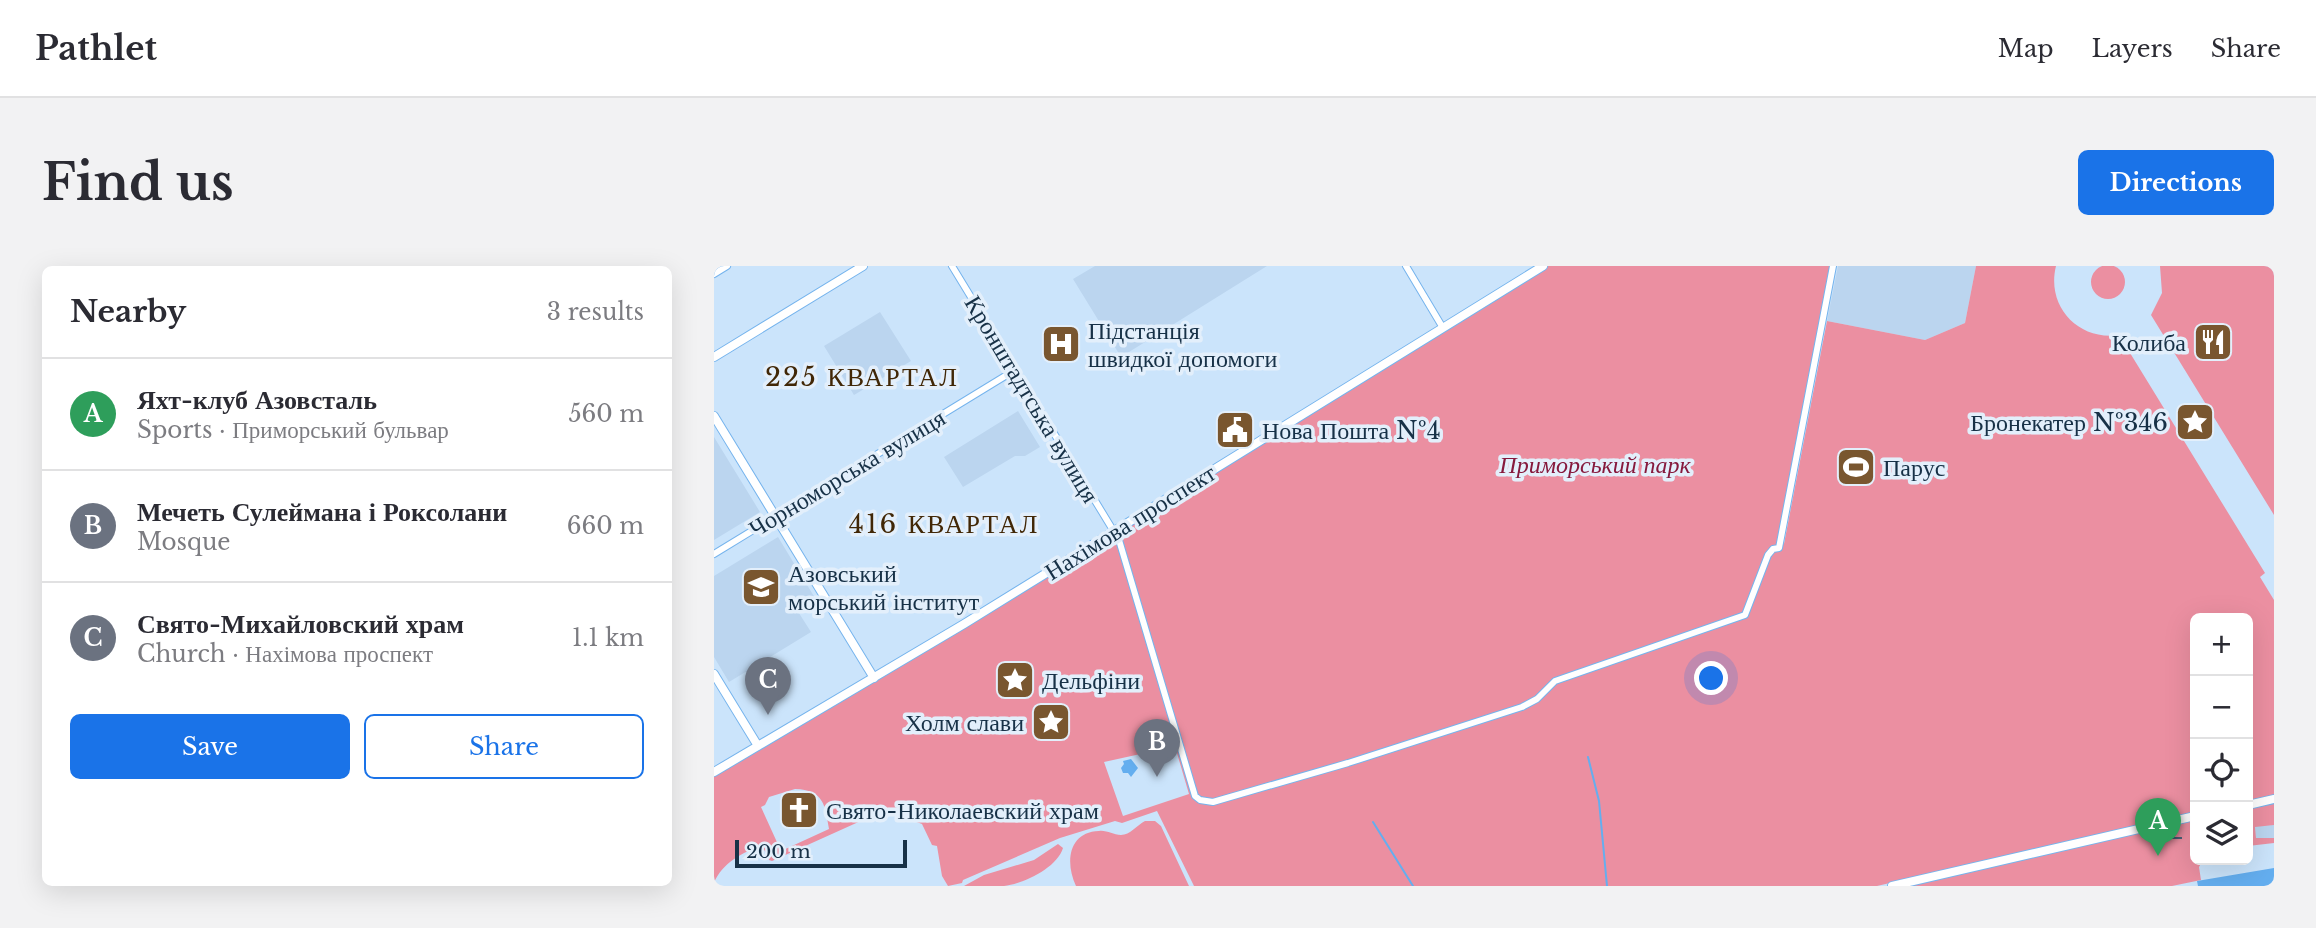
<!DOCTYPE html>
<html lang="en">
<head>
<meta charset="utf-8">
<style>
  body { margin:0; font-family:"Libre Baskerville",serif; background:#f2f2f3; color:#2b2b33 }
  .controls { position:absolute; right:21px; bottom:21px; display:grid; overflow:hidden; border-radius:10px; box-shadow:0 7px 28px #0002 }
  .controls button { width:63px; height:63px; display:grid; place-items:center; padding:0; border:0; border-bottom:2px solid #e1e1e2; background:#fff; color:#2b2b33; font:35px sans-serif }
  .scale { position:absolute; left:21px; bottom:18px; width:172px; box-sizing:border-box; padding-left:7px; border:4px solid #173147; border-top:0; font-size:19px; line-height:24px; white-space:nowrap; color:#173147; -webkit-text-stroke:5px #e3effb; paint-order:stroke }
  .you { position:absolute; left:998px; top:413px; width:24px; height:24px; margin:-18px; border:5px solid #fff; border-radius:50%; background:#1a73e8; box-shadow:0 0 0 10px #1a73e833 }
  .badge { display:grid; place-items:center; width:46px; height:46px; border-radius:50%; background:#1a73e8; color:#fff; font-size:23px; font-weight:700 }
  .pin { position:absolute; translate:-50% -58px; filter:drop-shadow(0 2px 4px #0008) }
  .pin::after { content:''; position:absolute; top:37px; width:24px; height:21px; background:inherit; clip-path:polygon(0 0,100% 0,50% 100%) }
  .list { margin:0; padding:0; list-style:none }
  h2 { display:flex; justify-content:space-between; align-items:center; height:91px; margin:0; padding:0 28px; font-size:30px }
  h2 small { font-size:23px; font-weight:400; color:#7c7c81 }
  .list li { display:grid; grid-template-columns:46px 1fr auto; gap:21px; align-items:center; box-sizing:border-box; height:112px; padding:0 28px; border-top:2px solid #e1e1e2 }
  .list b { display:block; font-size:26px; white-space:nowrap }
  .list p { margin:0; font-size:23px; white-space:nowrap; color:#7c7c81 }
  .list em { font-size:23px; font-style:normal; color:#7c7c81 }
  .actions { display:flex; gap:14px; padding:21px 28px }
  .actions a { flex:1; padding:16px 0; border:2px solid #1a73e8; border-radius:10px; text-align:center; font-size:24px; color:#1a73e8 }
  .actions .main { background:#1a73e8; color:#fff }
  .icon { flex:none; width:38px; height:38px; fill:none; stroke:currentColor; stroke-width:2; stroke-linecap:round; stroke-linejoin:round }
  .map { position:relative; flex:none; width:1560px; height:620px; overflow:hidden; border-radius:10px }
  header { display:flex; align-items:center; gap:42px; box-sizing:border-box; height:98px; padding:0 35px; background:#fff; border-bottom:2px solid #e1e1e2 }
  header strong { font-size:33px }
  nav { display:flex; gap:38px; margin-inline-start:auto; font-size:24px }
  .intro { display:flex; align-items:center; justify-content:space-between; box-sizing:border-box; height:168px; padding:0 42px }
  h1 { margin:0; font-size:49px }
  .button { padding:18px 32px; border-radius:10px; background:#1a73e8; color:#fff; font-size:24px; font-weight:700 }
  main { display:flex; gap:42px; padding:0 42px }
  aside { flex:1; background:#fff; border-radius:10px; box-shadow:0 7px 28px #0002 }
  .map>svg:first-child { display:block }
</style>
</head>
<body>
<header>
<strong>Pathlet</strong>
<nav><a>Map</a><a>Layers</a><a>Share</a></nav>
</header>
<div class="intro"><h1>Find us</h1><a class="button">Directions</a></div>
<main>
<aside>
<h2>Nearby<small>3 results</small></h2>
<ul class="list">
<li><span class="badge" style="background:#2e9e5b">A</span><div><b>Яхт-клуб Азовсталь</b><p>Sports · Приморський бульвар</p></div><em>560 m</em></li>
<li><span class="badge" style="background:#6b7280">B</span><div><b>Мечеть Сулеймана і Роксолани</b><p>Mosque</p></div><em>660 m</em></li>
<li><span class="badge" style="background:#6b7280">C</span><div><b>Свято-Михайловский храм</b><p>Church · Нахімова проспект</p></div><em>1.1 km</em></li>
</ul>
<div class="actions"><a class="main">Save</a><a>Share</a></div>
</aside>
<div class="map">
<svg width="1560" height="620" viewBox="0 0 1560 620">
  <rect width="100%" height="100%" fill="#cbe4fb"/>
  <!-- built -->
  <path fill="#bbd5ef" d="M381,0H553L407,91L359,13Z
    M1124,0H1262L1251,57L1211,74L1113,55Z
    M166,46L197,95L140,129L110,80Z
    M304,145L326,181L311,190H301L249,221L230,191Z
    M0,171L46,246L0,274Z
    M64,271L101,332L83,344L97,366L15,416L0,391V310Z
    M1560,559V572H1542L1541,560Z"/>
  <!-- green -->
  <path fill="#eb8fa1" fill-rule="evenodd" d="M1377 16a17 17 0 1 1 34 0a17 17 0 1 1-34 0Z
    M834,0H1118L1065,279L1070,278L1113,55L1211,74L1251,57L1262,0H1342C1332,40 1364,75 1405,69L1551,307L1546,311L1560,334V529L1534,535V352H1481V546L1163,620H480L443,545L408,557L401,555L346,572L249,614L248,617L234,620L228,610L223,580L218,579L208,558L181,548L160,549L58,595L55,594L48,579C28,587 8,597 0,617V509ZM453,466L456,476L460,477L475,528L409,550L390,496L431,487L428,468ZM81,523C110,524 111,539 115,563L67,585L47,541L51,539L55,531Z
    M1446,0H1560V249L1437,49L1448,27Z
    M1560,536V559L1541,561L1542,572H1560V577L1534,580V542Z
    M1481,554V594H1489L1485,601L1487,614L1458,620H1193Z
    M431,555H441L447,560L475,620H362C351,597 354,566 385,565C393,564 399,569 407,569C416,569 423,559 431,555Z
    M344,578L349,582C343,602 309,618 290,620C276,620 263,620 250,620L270,609L320,594Z"/>
  <!-- water -->
  <path fill="#64aeef" d="M417,493L424,502L417,511L414,507H409L407,502L410,498L409,495Z
    M1560,602V620H1484L1483,615Z"/>
  <g fill="none" stroke-linecap="round" stroke-linejoin="round">
    <!-- stream -->
    <path stroke="#64aeef" stroke-width="2" d="M874,491L885,535L893,620
      M659,556L699,620"/>
    <!-- street casing -->
    <g stroke="#76b4ed" stroke-width="8">
      <path id="street" d="M238,0L405,274L481,530L486,534L499,536L634,497L808,441L823,433L841,415L1031,349L1054,289L1059,283L1065,282L1119,0
        M692,0L729,62
        M0,8L13,0
        M0,288L301,104"/>
    </g>
    <!-- secondary casing -->
    <g stroke="#76b4ed" stroke-width="10">
      <path id="secondary" d="M0,91L149,0
        M0,150L160,412
        M0,408L44,480
        M0,506L250,358L829,0
        M1534,539L1560,533
        M1178,620L1481,550"/>
    </g>
    <!-- street -->
    <use href="#street" stroke="#fff" stroke-width="6"/>
    <!-- secondary -->
    <use href="#secondary" stroke="#fff" stroke-width="8"/>
    <!-- rail -->
    <path stroke="#4a637a" stroke-width="2" stroke-dasharray="12 12" stroke-linecap="butt" d="M1456,572H1481"/>
  </g>
  <!-- icons -->
  <defs>
    <g id="restaurant-square" transform="scale(2.0125)"><rect x="-9" y="-9" width="18" height="18" rx="4" fill="#79562f" stroke="#e3effb"/><path d="M-5-6h1v4h1v-4h1v4h1v-4h1v5L-1.5 .5V6h-2V.5L-5-1ZM5-6V6H3V1.5H1.5Q1.5-4 5-6Z" fill="#fff"/></g>
    <g id="hospital-square" transform="scale(2.0125)"><rect x="-9" y="-9" width="18" height="18" rx="4" fill="#79562f" stroke="#e3effb"/><path d="M-5-5h3v3.5h4V-5h3V5h-3V1.5h-4V5h-3Z" fill="#fff"/></g>
    <g id="sight-square" transform="scale(2.0125)"><rect x="-9" y="-9" width="18" height="18" rx="4" fill="#79562f" stroke="#e3effb"/><path d="M0-6L1.8-2.2L6-1.7L2.9 1.2L3.7 5.4L0 3.3L-3.7 5.4L-2.9 1.2L-6-1.7L-1.8-2.2Z" fill="#fff"/></g>
    <g id="civic-square" transform="scale(2.0125)"><rect x="-9" y="-9" width="18" height="18" rx="4" fill="#79562f" stroke="#e3effb"/><path d="M-.6-6.5H3V-4.5H.6V-3L4-1V1h2V6H-6V1h2V-1L-.6-3ZM-1.2 2.5V6h2.4V2.5Z" fill="#fff"/></g>
    <g id="stadium-square" transform="scale(2.0125)"><rect x="-9" y="-9" width="18" height="18" rx="4" fill="#79562f" stroke="#e3effb"/><path d="M0-5a6.5 5 0 1 0 0 10a6.5 5 0 1 0 0-10ZM-3.5-1.8h7v3.6h-7Z" fill="#fff"/></g>
    <g id="university-square" transform="scale(2.0125)"><rect x="-9" y="-9" width="18" height="18" rx="4" fill="#79562f" stroke="#e3effb"/><path d="M0-5L7-2L0 1L-7-2ZM-4 1L0 2.5L4 1V4Q0 6-4 4Z" fill="#fff"/></g>
    <g id="church-square" transform="scale(2.0125)"><rect x="-9" y="-9" width="18" height="18" rx="4" fill="#79562f" stroke="#e3effb"/><path d="M-1.2-6h2.4v3.5h3.3v2.4h-3.3V6h-2.4V-.1h-3.3v-2.4h3.3Z" fill="#fff"/></g>
  </defs>
  <g fill-rule="evenodd">
    <use href="#restaurant-square" x="1499" y="76"/>
    <use href="#hospital-square" x="347" y="78"/>
    <use href="#sight-square" x="1481" y="156"/>
    <use href="#civic-square" x="521" y="164"/>
    <use href="#stadium-square" x="1142" y="201"/>
    <use href="#university-square" x="47" y="321"/>
    <use href="#sight-square" x="301" y="414"/>
    <use href="#sight-square" x="337" y="456"/>
    <use href="#church-square" x="85" y="544"/>
  </g>
  <g text-anchor="middle" dominant-baseline="central" stroke-width="7" stroke-linejoin="round" paint-order="stroke">
    <!-- poi labels -->
    <g font-size="24" fill="#173147" stroke="#e3effb" text-anchor="start">
      <text x="374" y="64">Підстанція<tspan x="374" dy="28">швидкої допомоги</tspan></text>
      <text x="1472" y="76" text-anchor="end">Колиба</text>
      <text x="1454" y="156" text-anchor="end">Бронекатер №346</text>
      <text x="548" y="164">Нова Пошта №4</text>
      <text x="1169" y="201">Парус</text>
      <text x="74" y="307">Азовський<tspan x="74" dy="28">морський інститут</tspan></text>
      <text x="328" y="414">Дельфіни</text>
      <text x="310" y="456" text-anchor="end">Холм слави</text>
      <text x="112" y="544">Свято-Николаевский храм</text>
    </g>
    <!-- street labels -->
    <g font-size="24" fill="#173147" stroke="#e3effb">
      <text transform="translate(318 133) rotate(59)">Кронштадтська вулиця</text>
      <text transform="translate(133 207) rotate(-31)">Чорноморська вулиця</text>
      <text transform="translate(416 256) rotate(-32)">Нахімова проспект</text>
    </g>
    <!-- park labels -->
    <g font-size="24" font-style="italic" fill="#86193d" stroke="#e3effb">
      <text x="881" y="198">Приморський парк</text>
    </g>
    <!-- neighbourhood labels -->
    <g font-size="26" letter-spacing="2" fill="#412706" stroke="#e3effb">
      <text x="148" y="111">225 КВАРТАЛ</text>
      <text x="230" y="258">416 КВАРТАЛ</text>
    </g>
  </g>
</svg>
<div class="controls">
<button>+</button>
<button>−</button>
<button><svg class="icon" aria-label="locate" viewBox="0 0 24 24"><circle cx="12" cy="12" r="6"/><path d="M12 2v4M12 18v4M2 12h4M18 12h4"/></svg></button>
<button><svg class="icon" aria-label="layers" viewBox="0 0 24 24"><path d="M12 4l9 5-9 5-9-5zM3 14l9 5 9-5"/></svg></button>
</div>
<div class="scale">200 m</div>
<div class="you"></div>
<div class="pin badge" style="left:1444px;top:590px;background:#2e9e5b">A</div>
<div class="pin badge" style="left:443px;top:511px;background:#6b7280">B</div>
<div class="pin badge" style="left:54px;top:449px;background:#6b7280">C</div>
</div>
</main>
</body>
</html>
